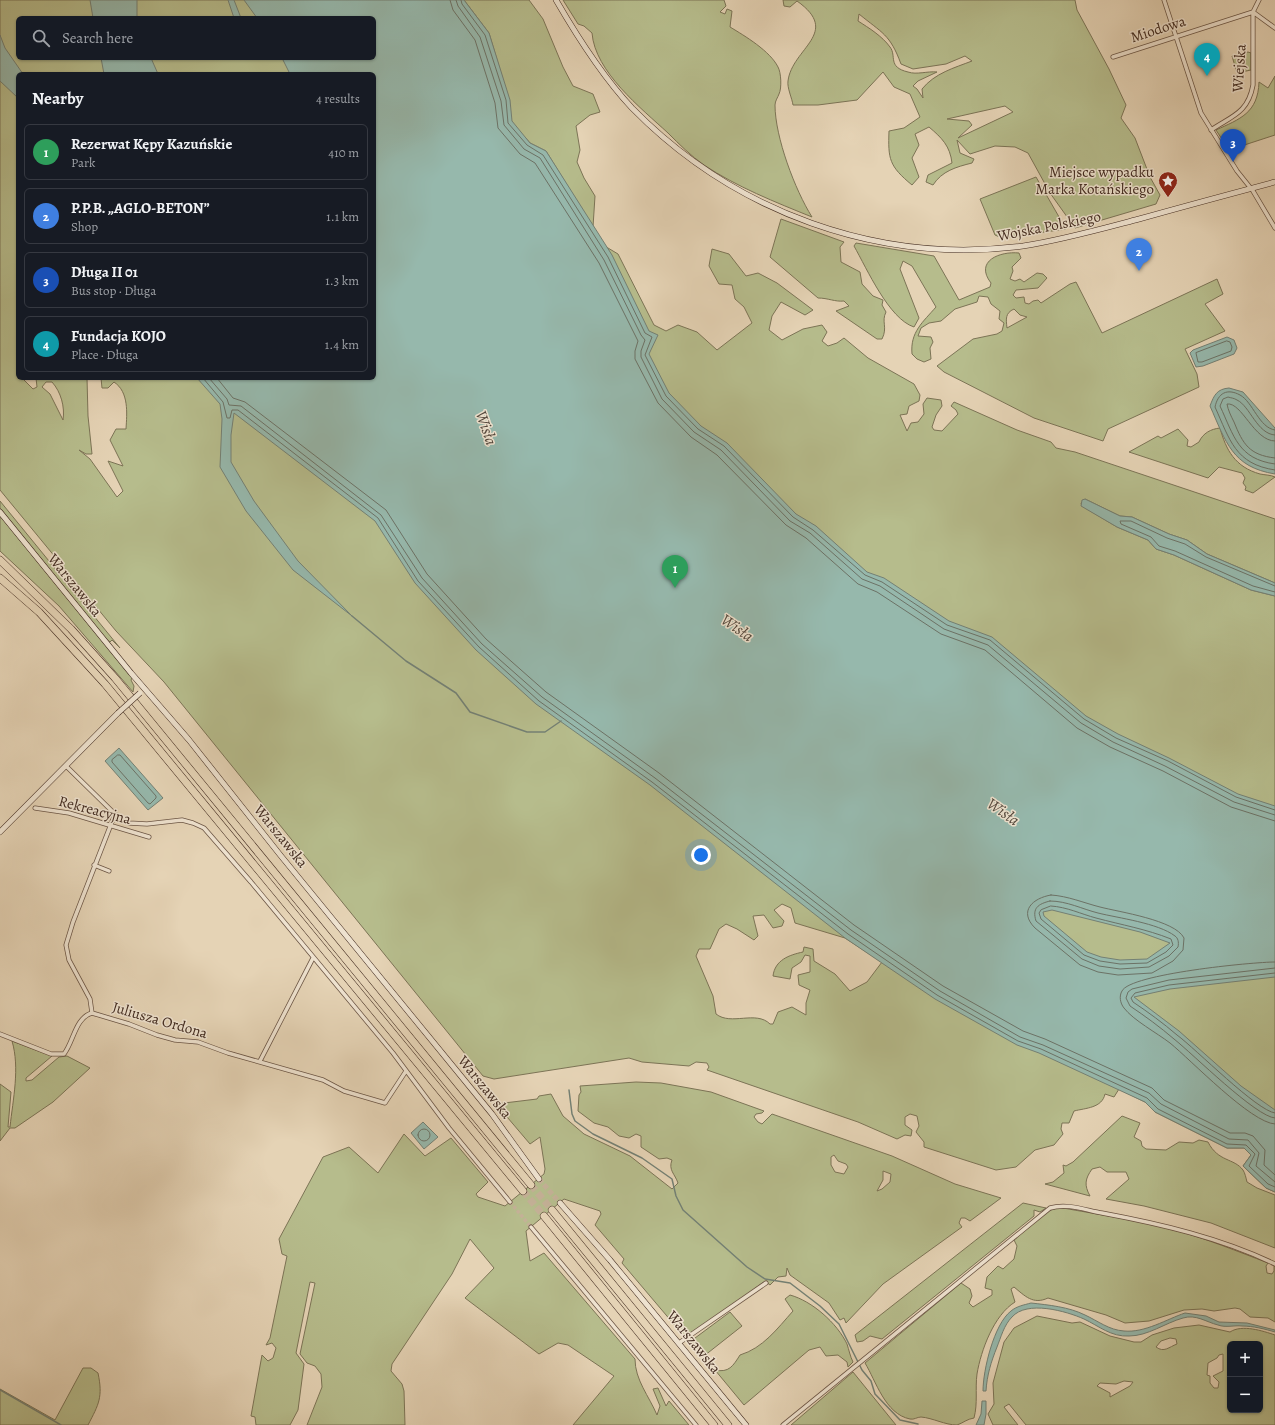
<!DOCTYPE html>
<html lang="en">
<head>
<meta charset="utf-8">
<style>
  body { margin:0; font-family:Alegreya,serif; background:#242831; color:#f1f3f6 }
  .controls { position:absolute; right:12px; bottom:12px; display:grid; overflow:hidden; border-radius:6px; box-shadow:0 1px 3px #0004 }
  .controls button { width:36px; height:36px; display:grid; place-items:center; padding:0; border:0; border-bottom:1px solid #363941; background:#171b24; color:#f1f3f6; font:20px sans-serif }
  .you { position:absolute; left:701px; top:855px; width:14px; height:14px; margin:-10px; border:3px solid #fff; border-radius:50%; background:#1a73e8; box-shadow:0 0 0 6px #1a73e833 }
  .badge { display:grid; place-items:center; width:26px; height:26px; border-radius:50%; background:#0b8043; color:#fff; font-size:13px; font-weight:700 }
  .pin { position:absolute; translate:-50% -33px; filter:drop-shadow(0 1px 2px #0008) }
  .pin::after { content:''; position:absolute; top:21px; width:14px; height:12px; background:inherit; clip-path:polygon(0 0,100% 0,50% 100%) }
  .list { margin:0; padding:0; list-style:none }
  h2 { display:flex; justify-content:space-between; align-items:center; height:52px; margin:0; padding:0 16px; font-size:17px }
  h2 small { font-size:13px; font-weight:400; color:#9ea1a6 }
  .list li { display:grid; grid-template-columns:26px 1fr auto; gap:12px; align-items:center; box-sizing:border-box; height:56px; margin:0 8px 8px; padding:0 8px; border:1px solid #363941; border-radius:6px }
  .list b { display:block; font-size:15px; white-space:nowrap }
  .list p { margin:0; font-size:13px; white-space:nowrap; color:#9ea1a6 }
  .list em { font-size:13px; font-style:normal; color:#9ea1a6 }
  .icon { flex:none; width:22px; height:22px; fill:none; stroke:currentColor; stroke-width:2; stroke-linecap:round; stroke-linejoin:round }
  .map { position:relative; flex:none; width:1275px; height:1425px; overflow:hidden }
  .search { position:absolute; background:#171b24; box-shadow:0 1px 3px #0004; left:16px; top:16px; width:360px; height:44px; display:flex; align-items:center; gap:10px; box-sizing:border-box; padding:0 14px; border-radius:6px; color:#9ea1a6; font-size:15px }
  .panel { position:absolute; background:#171b24; box-shadow:0 1px 3px #0004; left:16px; top:72px; width:360px; height:308px; border-radius:6px }
  .map>svg:first-child { display:block }
</style>
</head>
<body>
<div class="map">
<svg width="1275" height="1425" viewBox="0 0 1275 1425">
  <rect width="100%" height="100%" fill="#e5d3b5"/>
  <filter id="stains"><feTurbulence type="fractalNoise" baseFrequency=".005" numOctaves="4"/><feColorMatrix values="0 0 0 0 .2 0 0 0 0 .09 0 0 0 0 .02 0 0 0 .5 -.17"/></filter>
  <radialGradient id="worn" r=".72"><stop offset=".6" stop-color="#630" stop-opacity="0"/><stop offset="1" stop-color="#630" stop-opacity=".3"/></radialGradient>
  <!-- green -->
  <path fill="#b6bc8c" stroke="#7c7456" fill-rule="evenodd" d="M0,0H452L503,80L489,33L464,0H529L543,19L563,67L573,86L593,94L600,112L590,115L576,126L580,150L577,162L584,178L595,196L593,227L546,151L530,143L525,137L578,230L618,254L654,325L666,331L678,325L697,332L717,350L752,323L744,307L735,299L732,285L719,284L709,266L712,249L729,254L746,276L758,273L777,283L813,310L805,315L781,302L772,316L769,330L782,340L803,329L822,325L827,332L822,341L828,346L837,343L844,338L868,358L914,384L920,395L919,401L909,406L907,414L900,415L907,431L911,423L918,422L924,414L923,404L927,398L941,400L942,406L936,415L932,427L934,430L942,431L958,414L956,410L951,406L954,402L1017,430L1051,442L1056,448L1075,452L1275,519V583L1207,554L1187,540L1169,534L1132,517L1120,516L1085,499L1081,503L1082,506L1117,527L1148,540L1156,549L1174,555L1251,590L1275,596V1192L1266,1188L1243,1166L1251,1155L1244,1148H1227L1155,1112L1145,1102L1119,1089L1114,1097L1105,1094C1102,1108 1086,1108 1074,1111L1069,1123H1062L1061,1129L1063,1134L1054,1145L1035,1150L1016,1167L996,1170L924,1147V1142L916,1132L919,1126L917,1116L910,1114L905,1117V1125L912,1130L911,1136L905,1135L897,1139L858,1122L707,1070L709,1067L707,1063L696,1062L689,1066L642,1062L629,1058L494,1079L483,1076L164,682L116,631L0,490ZM18,18H374V58H18ZM18,74H374V378H101L102,388H108L114,382C129,392 127,413 126,429H116L110,440L123,466L108,461L123,491L117,497L90,459L79,450L86,454H92L88,416L87,378H36L37,387L33,389L22,378H18ZM46,382H52C61,392 65,407 63,420L50,394L42,387ZM782,904L791,908L795,923L845,938L882,962L867,982L850,991L835,974L814,961L813,949L804,947L803,952C789,955 775,960 773,976L790,979L792,968L801,962L805,955L810,956V972L798,975L799,985L810,990L806,1003V1015L792,1007L778,1012L773,1024H770C756,1010 731,1026 716,1014L713,996L696,956L699,949H710L719,929L726,924L737,929L754,940L758,936L753,916L764,915L773,928L782,926L784,921L774,910Z
    M563,0H724L726,6L720,12L725,14L727,9L732,11L730,27C745,36 770,51 778,67C781,72 782,88 779,94C778,97 775,101 775,105C775,137 795,190 812,217C775,202 737,187 704,165C691,156 679,144 668,133C641,108 595,72 592,33L584,26L578,24Z
    M783,0H1075L1077,10L1109,69L1126,105L1121,118L1135,138L1150,177L1160,195L1156,204L1075,228L1050,193L1028,153L1015,147L995,146L970,154L957,140L960,153L974,159L972,163C956,167 942,171 933,185L926,182L928,175L952,163C950,146 942,138 929,127L915,134L919,145L912,158L919,177L912,185C889,166 888,159 889,131L904,128L920,117L910,94L894,87L883,72L857,100L818,105H793C792,98 787,88 788,81C792,48 842,33 797,1L790,7L784,6ZM859,14C882,33 890,34 901,64L913,69L946,64L965,56L972,61C954,68 935,73 922,89L923,98L917,89L913,86L918,81L937,72C927,71 917,75 908,72C887,67 897,56 890,47C882,36 869,28 858,21ZM1005,106L1013,112L958,138L972,125L969,121L947,119Z
    M1248,52L1251,53V70L1237,73L1232,56Z
    M1275,76V135L1229,150L1216,130C1240,119 1258,113 1259,82L1268,88Z
    M1036,177L1066,229L1002,238L995,235L980,199Z
    M781,219L844,242L840,247L841,262L860,272L862,284L873,296L883,300L882,305L886,312C881,322 888,327 882,339H877L836,311L849,306L844,301C835,302 828,298 818,298L770,257Z
    M856,243L934,256L959,300L990,287L991,283C974,261 1000,251 1019,253L1021,258L1012,267L1013,271L1010,279L1015,281L1020,279L1024,282L1037,273L1043,274L1047,278L1038,288L1016,290L1013,295L1016,298L1024,297L1025,303L1029,304L1033,301L1038,300L1041,303L1070,284L1076,282L1102,333L1217,279L1223,294L1205,304L1225,331L1185,349L1197,374L1199,387L1108,429L1103,441L1034,418L944,372L937,366L973,339L997,334L1002,331L1004,323L999,319L1000,311L991,304L988,297L979,296L977,302L955,309L941,321L929,323L921,328L918,336L931,337L933,342L930,348L931,359L924,362L917,359L912,354C910,332 923,322 936,307L912,266L903,261L900,269L919,318L914,327C889,319 867,269 854,246ZM1014,309L1020,315L1027,317L1007,328C1006,319 1005,313 1014,309Z
    M1220,428C1226,450 1235,467 1260,474C1265,475 1271,475 1275,477L1253,493L1245,490L1246,487L1243,483L1245,478L1242,473L1219,467L1208,478L1129,452L1158,436L1161,438L1178,429L1188,440L1187,446L1191,447L1199,442C1203,433 1211,429 1220,428Z
    M0,501L120,648L112,640L110,642L107,640L0,508Z
    M0,516L132,678L131,680L134,686L133,692L59,606L0,551Z
    M12,1041L52,1056L26,1078V1081L32,1080L59,1057L67,1056L90,1068L53,1102L15,1128H10L0,1141V1084L11,1092L8,1127H10C13,1099 20,1068 12,1041Z
    M636,1082L661,1083L711,1092L764,1111L762,1113L756,1114L754,1117L758,1122L762,1124L772,1114L892,1156L955,1184L1001,1198L970,1221L965,1218H961L959,1223L962,1227L883,1284L846,1323L844,1318L840,1320L829,1303L790,1275L787,1268L786,1276L778,1277L770,1285L765,1281C751,1291 696,1335 683,1335L622,1263L624,1259L595,1225L601,1214L600,1211L564,1199L526,1231L530,1261L544,1253L635,1359C635,1380 649,1396 657,1415L660,1406L653,1389L658,1388L666,1406L669,1401L689,1425H573L614,1376L568,1345L558,1343L539,1354L465,1298L494,1268L470,1239L452,1274L392,1364L391,1371L402,1384L404,1391L405,1425H307L322,1387L321,1374L315,1366L307,1363L300,1354L315,1283L310,1282L296,1353L304,1364L298,1410L290,1425H256L255,1417L251,1416L262,1355L268,1361L273,1358L276,1348L272,1343L266,1345L270,1338L287,1256L282,1254L279,1239L323,1157L349,1147L378,1173L404,1134L425,1156L451,1138L488,1182L476,1194L478,1197L505,1206L544,1174L545,1169L540,1137L530,1144L496,1104L537,1099L539,1096L551,1094L563,1116L584,1134L630,1156L672,1189L678,1183C675,1174 668,1170 672,1160L667,1158L659,1159L641,1147V1136L636,1134L629,1138L619,1136L608,1127L594,1123L578,1111L579,1095L581,1092L580,1086ZM834,1155L838,1161L846,1164L848,1167L844,1174L835,1172L831,1165V1157ZM883,1171L891,1174L890,1182L882,1189L877,1191L883,1180Z
    M1122,1116L1140,1123L1134,1137L1141,1141L1142,1146L1146,1149L1166,1150L1179,1142L1193,1143L1199,1140L1208,1142C1218,1162 1234,1158 1243,1170C1245,1173 1246,1178 1247,1182L1257,1188L1275,1195V1248L1211,1223L1144,1206L1106,1199L1129,1179L1126,1172H1107L1100,1167L1092,1169C1085,1179 1084,1185 1090,1196L1045,1184L1053,1182L1064,1173L1063,1165L1066,1166L1073,1162Z
    M1023,1203L1046,1208L1040,1212L1034,1210V1216L882,1339L870,1336L863,1341L857,1342L855,1335Z
    M1057,1208H1063C1101,1215 1138,1220 1175,1230C1207,1239 1237,1251 1268,1263L1266,1266L1267,1273L1272,1274L1274,1271V1266H1275V1322L1268,1318L1250,1317L1240,1309L1235,1308L1214,1311L1202,1309L1184,1310L1149,1321L1125,1323L1106,1315L1048,1298C1033,1305 1025,1296 1014,1287L1011,1289L1015,1302C994,1315 981,1350 977,1374C975,1389 978,1403 974,1418C967,1419 963,1423 957,1425C945,1425 933,1418 921,1417C917,1417 914,1420 910,1419C885,1414 876,1381 865,1363L961,1283L970,1289L972,1296L969,1303L973,1307L992,1295V1290L985,1288L987,1277L998,1266L1003,1269L1014,1259L1017,1246L1014,1240L1048,1211Z
    M790,1295C812,1301 837,1323 847,1344C849,1350 850,1356 853,1362L848,1367L847,1362L838,1355L826,1356L820,1347L809,1350L744,1405L715,1370C729,1373 733,1366 740,1355C763,1348 777,1329 793,1311L785,1299Z
    M730,1312L742,1326L704,1356L691,1341Z
    M1037,1316L1072,1323L1080,1322L1110,1336L1134,1342H1141L1152,1335L1174,1328L1199,1325L1230,1332C1242,1324 1263,1331 1275,1335V1425H1026L1009,1404L1004,1407L1018,1425H993L988,1414L994,1404L993,1383L1004,1342L1014,1328ZM1170,1338L1176,1339L1177,1344C1169,1347 1164,1353 1156,1347L1161,1341ZM1230,1344H1260V1410H1230ZM1223,1354V1371L1213,1376L1219,1382L1218,1388H1214L1210,1383V1376L1207,1375L1208,1363L1217,1358L1219,1355ZM1124,1381L1133,1382L1130,1386L1110,1397V1393L1097,1386L1100,1383L1116,1384Z
    M83,1368H91L98,1373C103,1397 99,1404 88,1425H0V1389L55,1420Z
    M853,1372L896,1425H791Z"/>
  <!-- water -->
  <path fill="#96b8ac" stroke="#748074" fill-rule="evenodd" d="M90,0H137V18H93Z
    M228,0H234L241,18H234Z
    M244,0H464L489,33L510,100L512,121L530,143L546,151L612,255L649,331L658,335L649,354L669,393L701,426L727,443L796,514L816,526L867,572L884,578L949,621L992,637L1086,716L1118,734L1169,758L1238,794L1275,806V977L1170,989L1134,997L1179,1031L1241,1086L1275,1110V1192L1266,1188L1243,1166L1251,1155L1244,1148H1227L1155,1112L1145,1102L1039,1053L1017,1045L935,999L845,938L650,785L536,704L476,650L415,583L375,521L234,413L231,435V462L254,501L298,561L352,616L293,570L246,511L220,467L222,419L220,404L197,378H374V74H290L282,58H374V18H257ZM1052,910L1140,932L1170,943L1147,959L1120,960L1101,957L1087,952L1044,916L1043,912Z
    M0,35L5,48L23,74H18V98L0,81Z
    M101,58H151L158,74H104Z
    M1227,337L1234,340L1237,348L1234,354L1203,366L1196,367L1190,353L1193,350Z
    M1229,388L1243,392L1275,428V474C1232,467 1226,442 1210,406C1214,395 1217,389 1229,388Z
    M1085,499L1120,516L1132,517L1169,534L1187,540L1207,554L1275,583V596L1251,590L1174,555L1156,549L1148,540L1117,527L1081,506L1082,500Z
    M119,748L163,798L148,810L105,761Z
    M423,1122L438,1137L424,1149L411,1133Z
    M1031,1303C1049,1305 1069,1307 1085,1315C1098,1321 1109,1330 1124,1331C1145,1333 1167,1319 1185,1313L1206,1316L1219,1322L1247,1323L1275,1330V1332C1265,1329 1253,1326 1242,1326C1234,1325 1226,1328 1218,1325C1206,1322 1196,1314 1183,1318C1165,1323 1148,1336 1129,1336C1111,1337 1099,1326 1084,1319C1066,1311 1027,1300 1012,1317C1004,1325 1001,1337 997,1347C991,1362 987,1375 986,1391H983C983,1370 994,1324 1011,1311C1017,1306 1024,1305 1031,1303Z
    M982,1401H986V1414L984,1425H976L981,1414Z"/>
  <g fill="none" stroke-linecap="round" stroke-linejoin="round">
    <!-- shore -->
    <path stroke="#6c7266" stroke-width="1" d="M450,0L453,10L475,40L495,103L498,128L520,154L535,163L599,263L638,341L635,351V359L658,403L691,437L717,455L786,525L806,538L858,584L877,592L941,634L985,650L1077,728L1110,747L1163,771L1231,807L1275,821
      M456,0L458,6L480,37L501,101L504,125L524,149L540,158L604,260L641,335L645,340L641,351V357L662,399L694,432L721,450L790,521L810,533L862,579L880,586L944,629L988,645L1081,723L1113,742L1165,766L1234,802L1275,815
      M461,0L462,4L485,35L506,100L508,123L527,145L543,155L608,257L645,333L652,337L645,355L666,396L698,429L724,446L793,517L813,530L865,575L882,582L947,625L990,640L1084,719L1116,738L1168,761L1236,797L1275,810
      M1227,341L1230,342L1232,347L1231,351L1202,362H1198L1196,353Z
      M203,378L223,402L227,418H230L232,410H238L378,518L418,581L479,647L539,701L652,782L848,934L937,995L1018,1041L1041,1049L1147,1098L1158,1109L1227,1144L1246,1145L1255,1154L1249,1166L1268,1184L1275,1187
      M209,378L227,399L229,405L241,406L381,515L422,578L482,644L542,697L655,778L851,930L940,991L1020,1037L1043,1045L1149,1093L1161,1104L1229,1139L1248,1140L1259,1153L1256,1166L1275,1182
      M217,378L233,398L245,402L386,510L427,574L486,639L546,692L659,773L854,925L943,986L1023,1031L1045,1039L1152,1088L1164,1100L1230,1133H1245L1253,1136L1265,1150L1264,1165L1275,1175
      M1275,430C1259,428 1253,402 1240,395C1227,388 1218,393 1215,407C1230,440 1235,464 1275,470
      M1275,435C1257,434 1250,406 1237,400C1234,398 1231,398 1228,397L1223,399L1220,406C1234,436 1238,459 1275,464
      M1275,441C1254,441 1242,402 1227,404C1228,410 1231,416 1234,422C1243,444 1249,455 1275,458
      M1275,586L1206,557L1185,544L1167,538L1131,521H1120L1121,524L1151,537L1159,546L1175,551L1253,586L1275,592
      M118,755H120L156,796V798L150,804L148,803L112,762V760Z
      M1051,895C1068,896 1084,903 1100,907C1119,912 1175,920 1184,938L1183,950L1173,961L1152,973L1118,975L1098,972L1080,965L1035,928C1018,911 1033,898 1051,895Z
      M1050,901C1067,901 1082,909 1098,913C1118,918 1158,923 1175,936C1178,938 1179,942 1178,947L1169,956L1149,967L1120,969L1099,966L1082,959L1036,921C1032,908 1038,904 1050,901Z
      M1051,906C1067,907 1081,914 1096,918C1122,925 1146,929 1171,939L1173,945L1166,952L1147,963L1120,964L1100,961L1084,955L1041,919L1039,913L1041,910Z
      M1275,962C1252,962 1130,974 1122,991C1119,996 1120,1003 1124,1008C1133,1020 1157,1033 1170,1043C1191,1060 1251,1123 1275,1124
      M1275,968L1169,980L1132,989L1128,992L1126,998L1130,1006C1145,1016 1160,1027 1174,1039C1193,1054 1256,1117 1275,1118
      M1275,973L1169,985L1135,993L1131,998L1133,1002C1148,1012 1163,1023 1177,1035C1196,1049 1257,1111 1275,1113
      M418 1135a6 6 0 1 1 12 0a6 6 0 1 1-12 0Z"/>
    <!-- stream -->
    <path stroke="#748074" stroke-width="1.5" d="M352,616L406,661L456,693L470,712L527,732H545L561,721
      M569,1090L572,1114L575,1121L593,1134L642,1158L672,1179L676,1196L683,1210L747,1267L765,1279L790,1283L820,1306L839,1324L862,1370L871,1381L875,1394L900,1420L918,1424
      M0,1390L61,1425"/>
    <!-- street-tunnel -->
    <path stroke="#c4b197" stroke-width="3.5" stroke-dasharray="3.5 2" stroke-linecap="butt" d="M510,1202L531,1227"/>
    <!-- secondary-tunnel -->
    <path stroke="#c4b197" stroke-width="5" stroke-dasharray="5 2.5" stroke-linecap="butt" d="M539,1179L560,1203"/>
    <!-- highway-tunnel -->
    <path stroke="#c4b197" stroke-width="7" stroke-dasharray="7 3.5" stroke-linecap="butt" d="M531,1185L552,1210
      M523,1191L544,1216"/>
    <!-- street casing -->
    <g stroke="#6b5545" stroke-width="5">
      <path id="street" d="M1164,0L1201,113L1237,171L1253,191L1275,228
        M1253,12L1275,28
        M1113,57L1253,12
        M1211,130C1232,116 1248,113 1253,85V12L1259,0
        M66,766L117,816L129,823L147,824L182,820L193,823L204,828L251,882L393,1053L449,1128L510,1202
        M35,808L69,813L149,837
        M94,865L109,871
        M92,1013L129,1024L157,1035L175,1040L198,1042L228,1053L323,1080L344,1091L385,1103L406,1071
        M92,1013L90,999L69,960L66,945L73,922L115,814
        M0,1034L51,1054H64C74,1041 75,1018 92,1013
        M260,1061L313,958
        M531,1227L696,1425
        M679,1343L766,1283
        M783,1425L1050,1208C1067,1203 1085,1210 1102,1213C1161,1224 1221,1238 1275,1264"/>
    </g>
    <!-- secondary casing -->
    <g stroke="#422b20" stroke-width="6">
      <path id="secondary" d="M556,0C578,38 602,76 632,108C734,212 878,265 1023,246C1062,240 1101,229 1139,219C1185,206 1230,194 1275,182
        M0,512L131,673L189,740L281,856L492,1114L539,1179
        M0,832L118,713
        M560,1203L610,1260L746,1425"/>
    </g>
    <!-- highway casing -->
    <g stroke="#422b20" stroke-width="8">
      <path id="highway" d="M0,560L71,629L115,678L531,1185
        M0,578L39,612L105,684L523,1191
        M552,1210L728,1425
        M544,1216L714,1425"/>
    </g>
    <!-- street -->
    <use href="#street" stroke="#eee2cf" stroke-width="3.5"/>
    <!-- secondary -->
    <use href="#secondary" stroke="#eee2cf" stroke-width="5"/>
    <!-- highway -->
    <use href="#highway" stroke="#e5d3b5" stroke-width="7"/>
    <!-- secondary-bridge casing -->
    <g stroke="#422b20" stroke-width="6" stroke-linecap="butt">
      <path id="secondary-bridge" d="M118,713L140,693"/>
    </g>
    <!-- secondary-bridge -->
    <use href="#secondary-bridge" stroke="#eee2cf" stroke-width="5"/>
  </g>
  <!-- icons -->
  <defs>
    <g id="sight-pin" transform="scale(1)"><path d="M0 17L-7.5 6A9.5 9.5 0 1 1 7.5 6Z" fill="#8f2418" stroke="#eee2cf"/><path d="M0-6L1.8-2.2L6-1.7L2.9 1.2L3.7 5.4L0 3.3L-3.7 5.4L-2.9 1.2L-6-1.7L-1.8-2.2Z" fill="#fff"/></g>
  </defs>
  <g fill-rule="evenodd">
    <use href="#sight-pin" x="1168" y="181"/>
  </g>
  <g text-anchor="middle" dominant-baseline="central" stroke-width="3" stroke-linejoin="round" paint-order="stroke">
    <!-- street labels -->
    <g font-size="15" fill="#422b20" stroke="#eee2cf">
      <text transform="translate(1158 29) rotate(-18)">Miodowa</text>
      <text transform="translate(1239 68) rotate(-86)">Wiejska</text>
      <text transform="translate(1049 226) rotate(-11)">Wojska Polskiego</text>
      <text transform="translate(75 585) rotate(51)">Warszawska</text>
      <text transform="translate(95 810) rotate(15)">Rekreacyjna</text>
      <text transform="translate(281 836) rotate(51)">Warszawska</text>
      <text transform="translate(160 1020) rotate(16)">Juliusza Ordona</text>
      <text transform="translate(485 1087) rotate(51)">Warszawska</text>
      <text transform="translate(694 1342) rotate(51)">Warszawska</text>
    </g>
    <!-- poi labels -->
    <g font-size="15" fill="#422b20" stroke="#eee2cf" text-anchor="end">
      <text x="1154" y="172">Miejsce wypadku<tspan x="1154" dy="17">Marka Kotańskiego</tspan></text>
    </g>
    <!-- water labels -->
    <g font-size="16" font-style="italic" fill="#53473c" stroke="#eee2cf">
      <text transform="translate(486 428) rotate(71)">Wisła</text>
      <text transform="translate(737 628) rotate(35)">Wisła</text>
      <text transform="translate(1003 812) rotate(35)">Wisła</text>
    </g>
  </g>
  <rect width="100%" height="100%" filter="url(#stains)"/>
  <rect width="100%" height="100%" fill="url(#worn)"/>
</svg>
<div class="controls">
<button>+</button>
<button>−</button>
</div>
<div class="you"></div>
<div class="pin badge" style="left:675px;top:588px;background:#2e9e5b">1</div>
<div class="pin badge" style="left:1139px;top:271px;background:#3f7fe0">2</div>
<div class="pin badge" style="left:1233px;top:162px;background:#1a4fb4">3</div>
<div class="pin badge" style="left:1207px;top:76px;background:#0f9aa8">4</div>
<div class="search"><svg class="icon" aria-label="search" viewBox="0 0 24 24"><circle cx="10" cy="10" r="6"/><path d="M15 15l6 6"/></svg>Search here</div>
<section class="panel">
<h2>Nearby<small>4 results</small></h2>
<ul class="list">
<li><span class="badge" style="background:#2e9e5b">1</span><div><b>Rezerwat Kępy Kazuńskie</b><p>Park</p></div><em>410 m</em></li>
<li><span class="badge" style="background:#3f7fe0">2</span><div><b>P.P.B. „AGLO-BETON”</b><p>Shop</p></div><em>1.1 km</em></li>
<li><span class="badge" style="background:#1a4fb4">3</span><div><b>Długa II 01</b><p>Bus stop · Długa</p></div><em>1.3 km</em></li>
<li><span class="badge" style="background:#0f9aa8">4</span><div><b>Fundacja KOJO</b><p>Place · Długa</p></div><em>1.4 km</em></li>
</ul>
</section>
</div>
</body>
</html>
